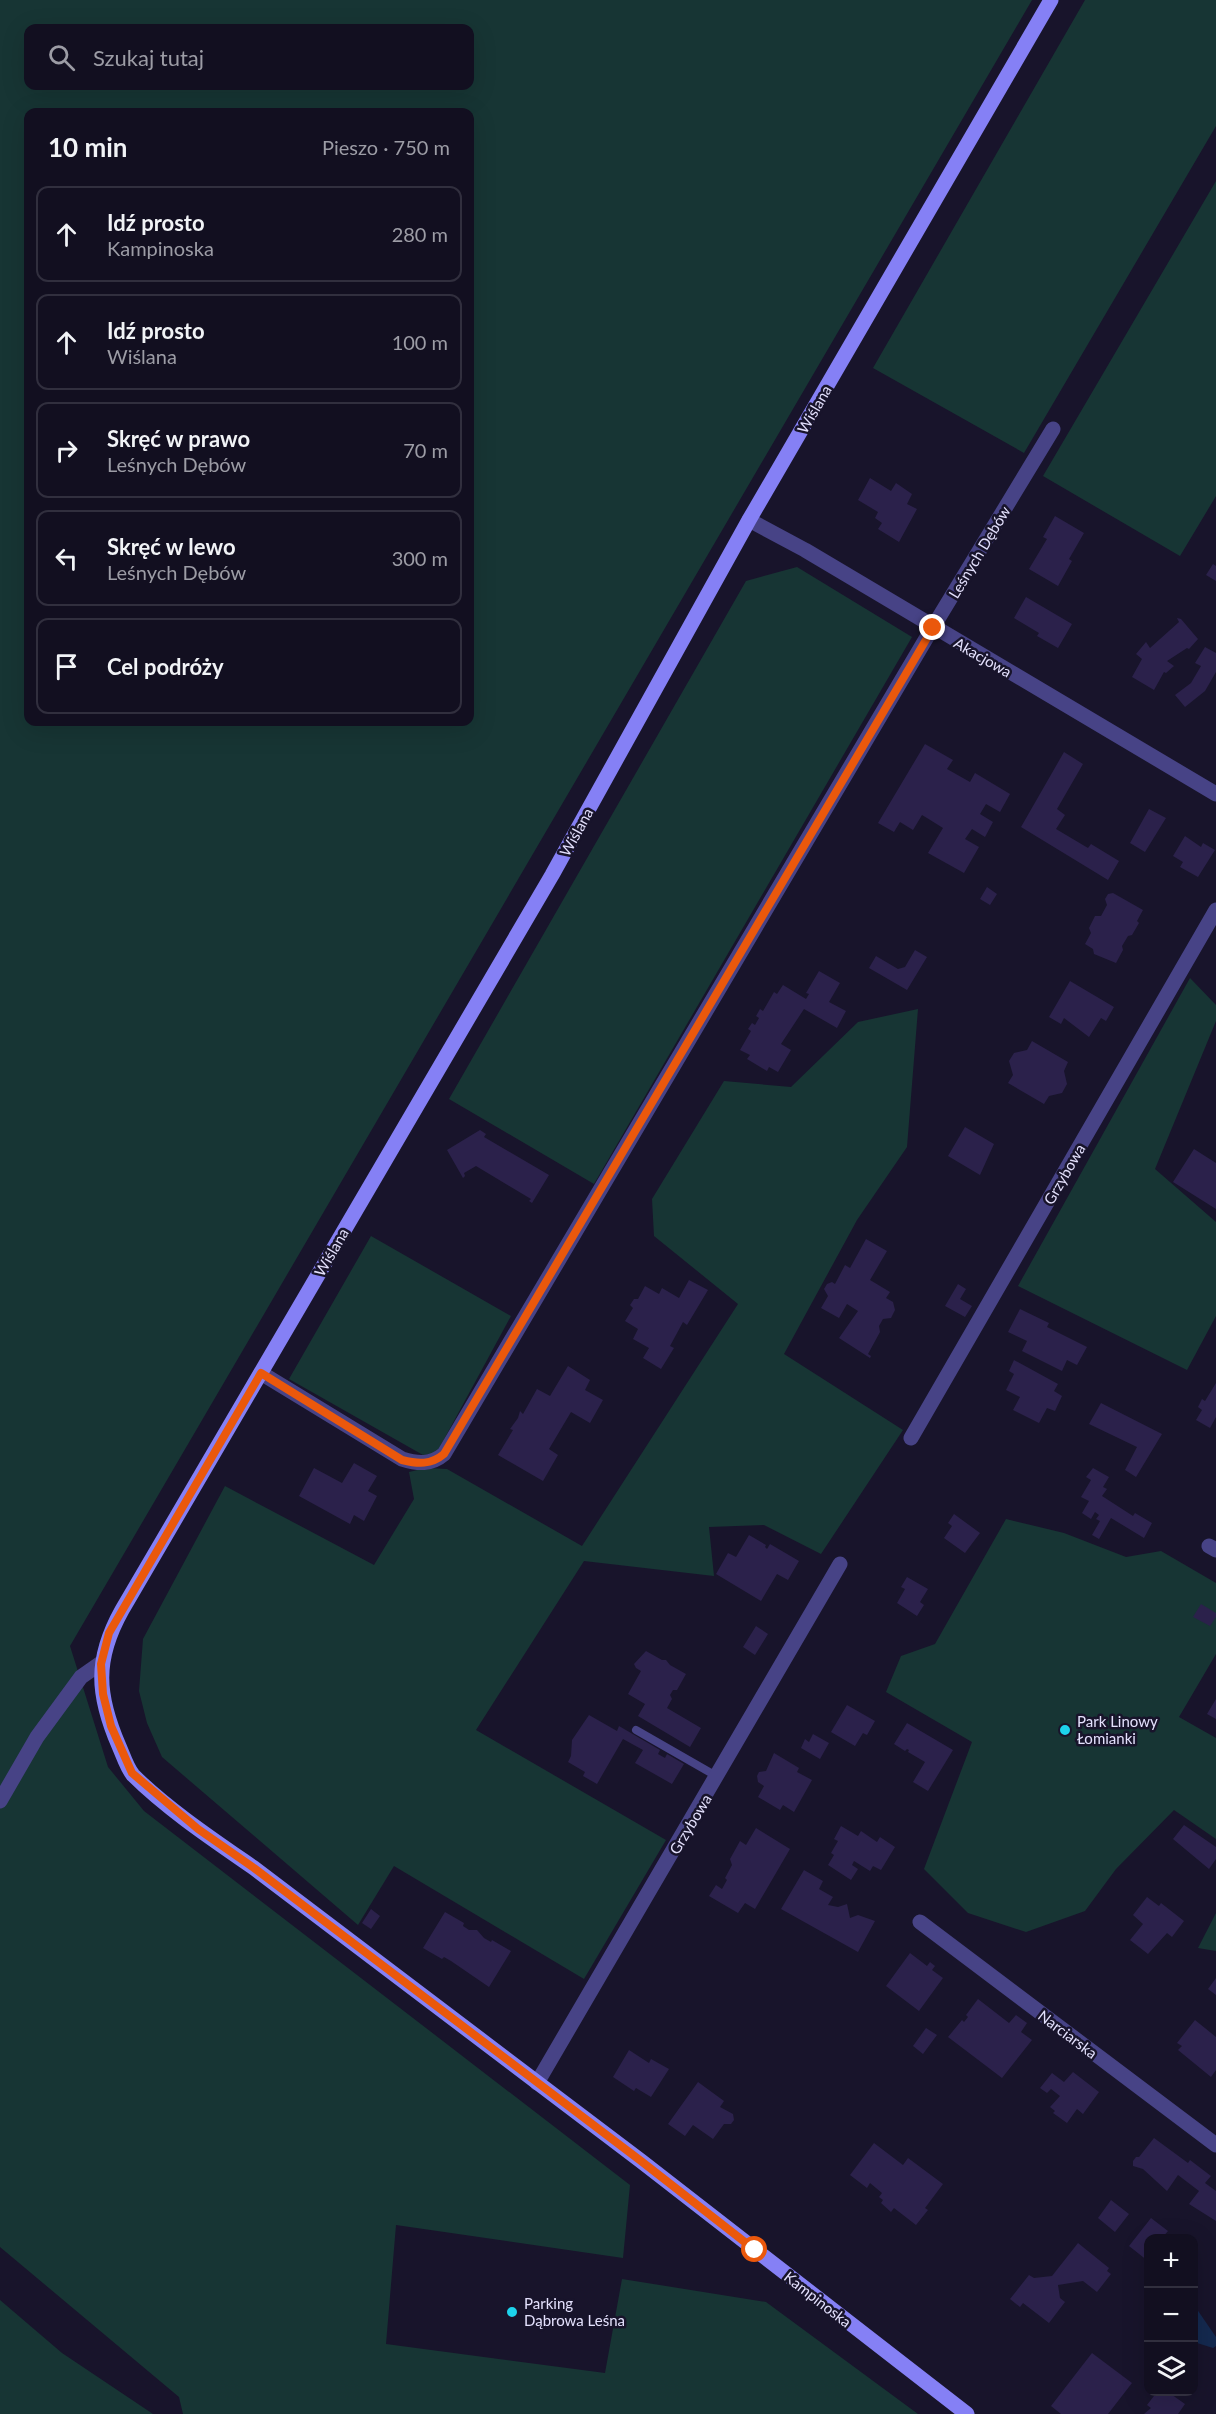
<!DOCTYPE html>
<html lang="pl">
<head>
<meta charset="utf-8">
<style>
  body { margin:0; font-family:Lato,sans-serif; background:#1f1d2d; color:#f1f3f6 }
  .controls { position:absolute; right:18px; bottom:18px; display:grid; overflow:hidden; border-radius:12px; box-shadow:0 6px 24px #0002 }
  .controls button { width:54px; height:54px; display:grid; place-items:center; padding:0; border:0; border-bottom:2px solid #312f3e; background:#120f20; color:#f1f3f6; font:30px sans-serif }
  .stop { position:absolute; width:18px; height:18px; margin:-14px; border:4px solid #ea580c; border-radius:50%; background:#fff }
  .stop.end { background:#ea580c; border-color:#fff; box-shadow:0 2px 6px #0008 }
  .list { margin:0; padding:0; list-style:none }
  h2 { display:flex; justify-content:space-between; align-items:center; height:78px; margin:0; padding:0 24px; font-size:26px }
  h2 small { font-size:20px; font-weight:400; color:#9c9ca5 }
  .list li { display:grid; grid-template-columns:39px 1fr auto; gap:18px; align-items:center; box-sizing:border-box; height:96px; margin:0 12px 12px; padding:0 12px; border:2px solid #312f3e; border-radius:12px }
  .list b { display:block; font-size:22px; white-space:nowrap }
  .list p { margin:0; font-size:20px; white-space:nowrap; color:#9c9ca5 }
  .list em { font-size:20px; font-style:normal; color:#9c9ca5 }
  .icon { flex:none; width:33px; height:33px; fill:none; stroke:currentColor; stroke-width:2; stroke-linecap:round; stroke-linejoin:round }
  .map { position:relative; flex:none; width:1216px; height:2414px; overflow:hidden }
  .search { position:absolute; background:#120f20; box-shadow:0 6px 24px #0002; left:24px; top:24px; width:450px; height:66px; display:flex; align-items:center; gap:15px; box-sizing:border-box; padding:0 21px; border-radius:12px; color:#9c9ca5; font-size:22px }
  .panel { position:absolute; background:#120f20; box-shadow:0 6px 24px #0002; left:24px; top:108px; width:450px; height:618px; border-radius:12px }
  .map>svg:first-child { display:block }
</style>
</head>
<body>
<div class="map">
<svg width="1216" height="2414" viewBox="0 0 1216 2414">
  <rect width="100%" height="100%" fill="#18142b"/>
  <!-- green -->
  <path fill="#173534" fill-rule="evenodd" d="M0,0H1032L70,1646L108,1767L144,1811L630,2185L623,2258L396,2225L386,2344L605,2373L622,2279L766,2302L918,2414H183L179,2397L0,2247ZM28,28H470V86H28ZM28,112H470V722H28Z
    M1085,0H1216V126L1024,453L873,368Z
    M1216,181V496L1180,556L1043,476Z
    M797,567L912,637L594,1184L449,1099L746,581Z
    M1190,978L1216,1005V1021L1155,1169L1216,1222V1316L1187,1370L1018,1286Z
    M918,1009L907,1147L857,1220L784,1354L903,1430L821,1554L764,1525L709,1527L714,1576L584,1561L476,1730L666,1840L584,1979L394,1866L358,1925L162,1757L147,1723L139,1691L143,1639L225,1486L374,1565L414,1499L409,1472L426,1468L447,1469L582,1546L738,1304L654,1236L652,1199L724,1081L791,1087L858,1022Z
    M371,1236L511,1316L436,1454L423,1455L289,1379Z
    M1006,1519L1064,1533L1126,1557L1161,1551L1216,1583V1654L1179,1717L1216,1738V1839L1174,1810L1116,1869L1085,1911L1026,1932L968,1913L924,1869L972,1742L886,1692L901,1656L935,1644Z
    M1216,1913V1951L1198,1948Z
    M0,2300L62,2353L153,2414H0Z"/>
  <!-- water -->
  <path fill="#14294f" d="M1194,2305L1216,2337V2346L1213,2348L1194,2342Z"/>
  <!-- building -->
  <path fill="#2b214b" d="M870,478L891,491L896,483L912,494L907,504L917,509L899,542L878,529L882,523L875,518L878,512L858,500Z
    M1055,516L1084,533L1069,559L1072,561L1058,586L1029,569L1047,539L1043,537Z
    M1213,564L1216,566V581L1206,575Z
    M1026,597L1072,624L1058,648L1037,636L1039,633L1014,618Z
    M1177,618L1181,619L1198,639L1189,649L1187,648L1167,661L1174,666L1166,673L1164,672L1154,690L1132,677L1142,659L1136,654L1146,642L1150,648L1179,622Z
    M1205,647L1216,653V672L1205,691L1185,707L1175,695L1191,683L1201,666L1195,663Z
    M925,744L953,760L947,769L970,782L975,773L1010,794L1000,812L986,804L980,814L993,822L985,837L972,829L965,839L979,847L964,873L928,853L943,828L927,818L922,815L913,830L900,822L894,832L878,823Z
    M1064,752L1083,764L1057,809L1065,815L1056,829L1088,848L1091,844L1119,861L1108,880L1021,827Z
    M1149,809L1166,818L1145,852L1130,843Z
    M1185,836L1201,847L1203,843L1215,850L1198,877L1180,867L1183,862L1173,856Z
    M987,887L997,894L990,905L980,899Z
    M1113,893L1143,910L1137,921L1139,923L1132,935L1128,936L1122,946L1123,950L1116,963L1094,954L1093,949L1085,944L1091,933L1089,928L1095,916H1101L1107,905L1105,899L1108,894Z
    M915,950L927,957L907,990L869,968L876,956L898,969L905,967Z
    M819,971L840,983L829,1002L846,1011L837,1028L804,1009L781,1044L791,1050L778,1072L769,1067L767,1071L747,1059L750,1055L740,1050L751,1031L748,1029L752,1023L755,1025L759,1018L756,1016L760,1009L763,1011L774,992L777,994L783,985L806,999L809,994L806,993Z
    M1070,981L1114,1007L1106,1021L1101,1018L1089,1037L1064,1018L1061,1024L1049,1017Z
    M1032,1041L1068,1062L1064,1071L1067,1084L1062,1093L1049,1096L1044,1104L1008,1083L1013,1075L1009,1061L1014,1053L1027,1050Z
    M965,1127L994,1144L980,1175L948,1156Z
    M480,1130L486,1134L484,1137L549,1175L532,1203L529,1201L531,1199L476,1166L464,1173L465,1176L463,1178L447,1150Z
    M1194,1149L1216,1163V1209L1173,1182Z
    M866,1239L887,1251L870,1280L890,1292L886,1298L893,1302L895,1310L891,1318L883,1319L879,1326L880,1332L868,1354L871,1356L870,1358L839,1338L858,1311L847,1304L839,1318L821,1308L828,1296L824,1289L827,1284L832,1282L835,1284L845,1265L850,1268Z
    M689,1280L708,1290L687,1325L683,1322L670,1346L674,1348L661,1369L643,1358L649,1348L633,1339L638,1329L625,1321L633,1308L630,1305L634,1299H638L645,1286L659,1294L662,1288L679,1298Z
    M958,1284L966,1289L960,1299L972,1306L965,1317L945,1306Z
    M1020,1309L1049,1323L1047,1327L1087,1347L1077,1365L1067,1360L1062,1371L1022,1351L1027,1341L1008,1332Z
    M1014,1360L1058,1384L1054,1391L1062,1396L1055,1411L1047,1408L1039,1423L1013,1410L1020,1397L1006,1390L1014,1374L1009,1371Z
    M568,1366L590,1380L585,1390L603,1400L590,1423L571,1412L549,1449L558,1455L543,1481L498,1455L513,1430L510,1429L518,1418L520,1411L523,1414L537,1389L550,1396Z
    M1216,1383V1417L1210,1428L1196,1420L1202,1410L1198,1407L1202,1399L1205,1401Z
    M1101,1403L1162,1434L1136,1477L1125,1470L1137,1447L1089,1424Z
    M354,1463L377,1476L368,1491L377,1496L364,1521L354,1515L350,1524L299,1496L314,1468L342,1483Z
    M1093,1468L1109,1477L1103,1487L1107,1489L1102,1496L1133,1516L1135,1513L1152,1523L1144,1538L1111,1518L1099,1539L1092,1535L1100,1521L1096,1519L1099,1515L1095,1512L1091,1519L1082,1513L1089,1501L1081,1497L1091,1480L1086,1477Z
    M954,1514L980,1533L965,1553L944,1538L952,1526L948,1523Z
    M749,1535L766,1545L765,1547L767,1549L770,1544L799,1561L788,1580L777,1574L761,1601L716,1574L728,1553L736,1557Z
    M907,1577L928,1589L920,1602L924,1605L917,1616L897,1603L905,1589L901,1587Z
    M1201,1604L1216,1613V1617L1210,1626L1193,1617Z
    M756,1626L768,1634L755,1655L743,1647Z
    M646,1651L662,1660H666L670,1665L686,1674L677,1690H673L670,1695L672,1699L667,1708L701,1728L690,1747L638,1716L645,1704L628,1694L641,1671L636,1668L634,1664Z
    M1216,1699V1719L1207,1714Z
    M847,1705L875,1721L867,1735L863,1733L855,1746L831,1732Z
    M589,1715L617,1731L619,1726L660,1750L658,1754L665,1758L667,1754L684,1764L672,1784L635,1763L643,1750L623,1739L597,1784L583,1776L585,1772L568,1762L571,1756L572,1740Z
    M907,1723L953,1750L928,1791L913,1782L925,1762L908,1752L909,1750L907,1749L905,1751L894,1744Z
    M813,1734L829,1743L820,1759L801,1748L805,1739L809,1742Z
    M774,1753L799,1768L797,1772L812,1780L794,1812L783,1805L780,1810L758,1797L764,1786L758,1782L757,1776L759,1772L766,1771Z
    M1184,1825L1216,1847V1859L1209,1869L1173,1839Z
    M841,1826L858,1836L861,1831L877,1842L880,1837L895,1847L881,1870L873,1866L870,1871L854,1861L852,1865L858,1869L851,1880L828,1865L834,1855L831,1853L838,1841L834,1839Z
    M756,1828L790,1849L755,1909L745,1903L738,1913L709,1896L716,1885L722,1889L727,1880L725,1878L732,1865L730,1859L740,1841L746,1845Z
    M804,1870L823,1881L819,1889L833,1897L828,1905L838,1907L847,1904L850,1918L858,1915L875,1921L858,1952L781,1909Z
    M1147,1897L1159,1906L1161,1903L1184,1921L1172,1937L1167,1933L1148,1954L1130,1940L1143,1924L1133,1915Z
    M371,1909L380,1916L371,1929L362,1923Z
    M445,1912L464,1923L463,1926L469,1930H477L484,1938L491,1942L492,1940L511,1951L489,1987L451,1961L444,1957L442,1959L423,1948Z
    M910,1953L927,1966L930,1962L935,1966L932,1970L943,1978L919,2011L886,1986Z
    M1216,1978V1995L1208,1989Z
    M978,1999L1009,2023L1016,2015L1027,2023L1021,2032L1032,2040L1002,2078L948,2037L962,2020L964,2022L968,2017L966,2015Z
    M1195,2020L1216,2037V2070L1211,2077L1178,2050L1182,2046L1177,2043Z
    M926,2028L937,2035L923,2054L913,2046Z
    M629,2050L649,2063L651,2059L669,2069L651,2097L636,2088L634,2091L613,2077Z
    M1073,2072L1099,2092L1083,2114L1077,2109L1067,2123L1053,2113L1055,2111L1050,2107L1060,2096L1051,2089L1047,2093L1040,2088L1052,2073L1064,2082Z
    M698,2082L724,2101L720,2107L733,2114L734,2120L731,2124H724L713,2139L693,2125L685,2136L668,2124Z
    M1154,2138L1188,2163L1190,2160L1211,2176L1205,2183L1216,2191V2221L1189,2204L1199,2191L1178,2175L1167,2191L1143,2169L1133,2166V2161L1136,2157H1139Z
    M874,2143L903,2165L908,2158L943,2184L925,2208L928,2210L916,2225L894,2208L891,2212L881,2203L883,2200L879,2197L882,2193L870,2183L867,2188L850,2175Z
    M1111,2200L1129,2214L1115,2232L1098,2218Z
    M1151,2218L1168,2231L1162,2238H1148V2261L1129,2246Z
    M1078,2243L1109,2268L1107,2271L1111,2274L1097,2292L1083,2281L1058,2285L1060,2298L1065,2302L1049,2323L1023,2303L1020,2307L1010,2299L1029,2275L1034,2278L1052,2276Z
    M1092,2353L1132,2383L1108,2414H1061L1051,2406Z
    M1157,2392H1168L1185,2404L1178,2414H1144L1151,2408L1147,2405Z"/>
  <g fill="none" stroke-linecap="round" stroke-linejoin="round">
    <!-- service -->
    <path stroke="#474386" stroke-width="8" d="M636,1730L718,1777"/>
    <!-- minor -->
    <path stroke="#474386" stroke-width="15" d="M261,1373L402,1459C418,1464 431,1465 444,1454L927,637L1053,429
      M911,1438L1216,910
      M1209,1546L1216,1550
      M0,1801L37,1737L81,1677L101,1663
      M920,1922L1216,2145
      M537,2083L840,1564"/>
    <!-- tertiary -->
    <path stroke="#474386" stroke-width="15" d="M749,520L805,550L1216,794"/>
    <!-- secondary -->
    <path stroke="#8580f5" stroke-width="15" d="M967,2414L641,2161L254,1868C215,1841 167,1809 133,1775C127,1768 123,1755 119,1746C97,1695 94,1660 122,1610L552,875L749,520L1051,0"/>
  </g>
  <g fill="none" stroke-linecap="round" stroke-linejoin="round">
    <!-- route -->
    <path stroke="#ea580c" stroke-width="8" d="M755,2250L641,2161L254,1868L198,1829L132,1773L111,1726L103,1694L101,1664L109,1633L261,1373L402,1460C418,1464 431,1465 444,1454L933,628"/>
  </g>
  <!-- markers -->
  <g fill="#1dd3ec" stroke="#18142b" stroke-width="2">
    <circle cx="1065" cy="1730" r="6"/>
    <circle cx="512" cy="2312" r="6"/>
  </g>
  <g text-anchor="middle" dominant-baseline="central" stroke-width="5" stroke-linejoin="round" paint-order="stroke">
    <!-- street labels -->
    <g font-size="15" fill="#e4e1fd" stroke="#18142b">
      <text transform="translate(814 409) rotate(-60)">Wiślana</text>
      <text transform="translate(979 552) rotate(-59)">Leśnych Dębów</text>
      <text transform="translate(983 657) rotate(30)">Akacjowa</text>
      <text transform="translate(576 832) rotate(-61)">Wiślana</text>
      <text transform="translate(1064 1174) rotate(-60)">Grzybowa</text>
      <text transform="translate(331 1252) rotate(-60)">Wiślana</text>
      <text transform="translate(690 1824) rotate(-59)">Grzybowa</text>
      <text transform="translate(1068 2034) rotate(37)">Narciarska</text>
      <text transform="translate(818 2299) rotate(38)">Kampinoska</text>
    </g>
    <!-- poi labels -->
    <g font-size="15" fill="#e4e1fd" stroke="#18142b" text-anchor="start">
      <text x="1077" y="1721">Park Linowy<tspan x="1077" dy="17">Łomianki</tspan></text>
      <text x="524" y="2303">Parking<tspan x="524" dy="17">Dąbrowa Leśna</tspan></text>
    </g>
  </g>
</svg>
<div class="controls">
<button>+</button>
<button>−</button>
<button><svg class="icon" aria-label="layers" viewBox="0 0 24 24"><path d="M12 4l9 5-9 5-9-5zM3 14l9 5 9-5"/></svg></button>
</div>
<div class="stop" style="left:755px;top:2250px"></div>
<div class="stop end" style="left:933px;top:628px"></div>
<div class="search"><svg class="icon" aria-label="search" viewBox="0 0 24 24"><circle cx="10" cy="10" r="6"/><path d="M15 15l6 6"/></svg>Szukaj tutaj</div>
<section class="panel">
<h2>10 min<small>Pieszo · 750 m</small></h2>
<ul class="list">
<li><svg class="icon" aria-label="ahead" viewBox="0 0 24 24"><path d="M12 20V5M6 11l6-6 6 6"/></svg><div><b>Idź prosto</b><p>Kampinoska</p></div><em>280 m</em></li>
<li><svg class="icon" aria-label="ahead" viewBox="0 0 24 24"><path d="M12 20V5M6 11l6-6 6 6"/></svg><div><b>Idź prosto</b><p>Wiślana</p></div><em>100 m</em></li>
<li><svg class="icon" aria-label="right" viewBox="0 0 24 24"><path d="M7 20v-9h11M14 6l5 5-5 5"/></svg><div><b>Skręć w prawo</b><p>Leśnych Dębów</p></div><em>70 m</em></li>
<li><svg class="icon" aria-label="left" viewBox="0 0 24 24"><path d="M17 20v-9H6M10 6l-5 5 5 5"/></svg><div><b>Skręć w lewo</b><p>Leśnych Dębów</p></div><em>300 m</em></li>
<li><svg class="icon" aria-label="arrive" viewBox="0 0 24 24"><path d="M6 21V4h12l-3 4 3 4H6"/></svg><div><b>Cel podróży</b></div></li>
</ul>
</section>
</div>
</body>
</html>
